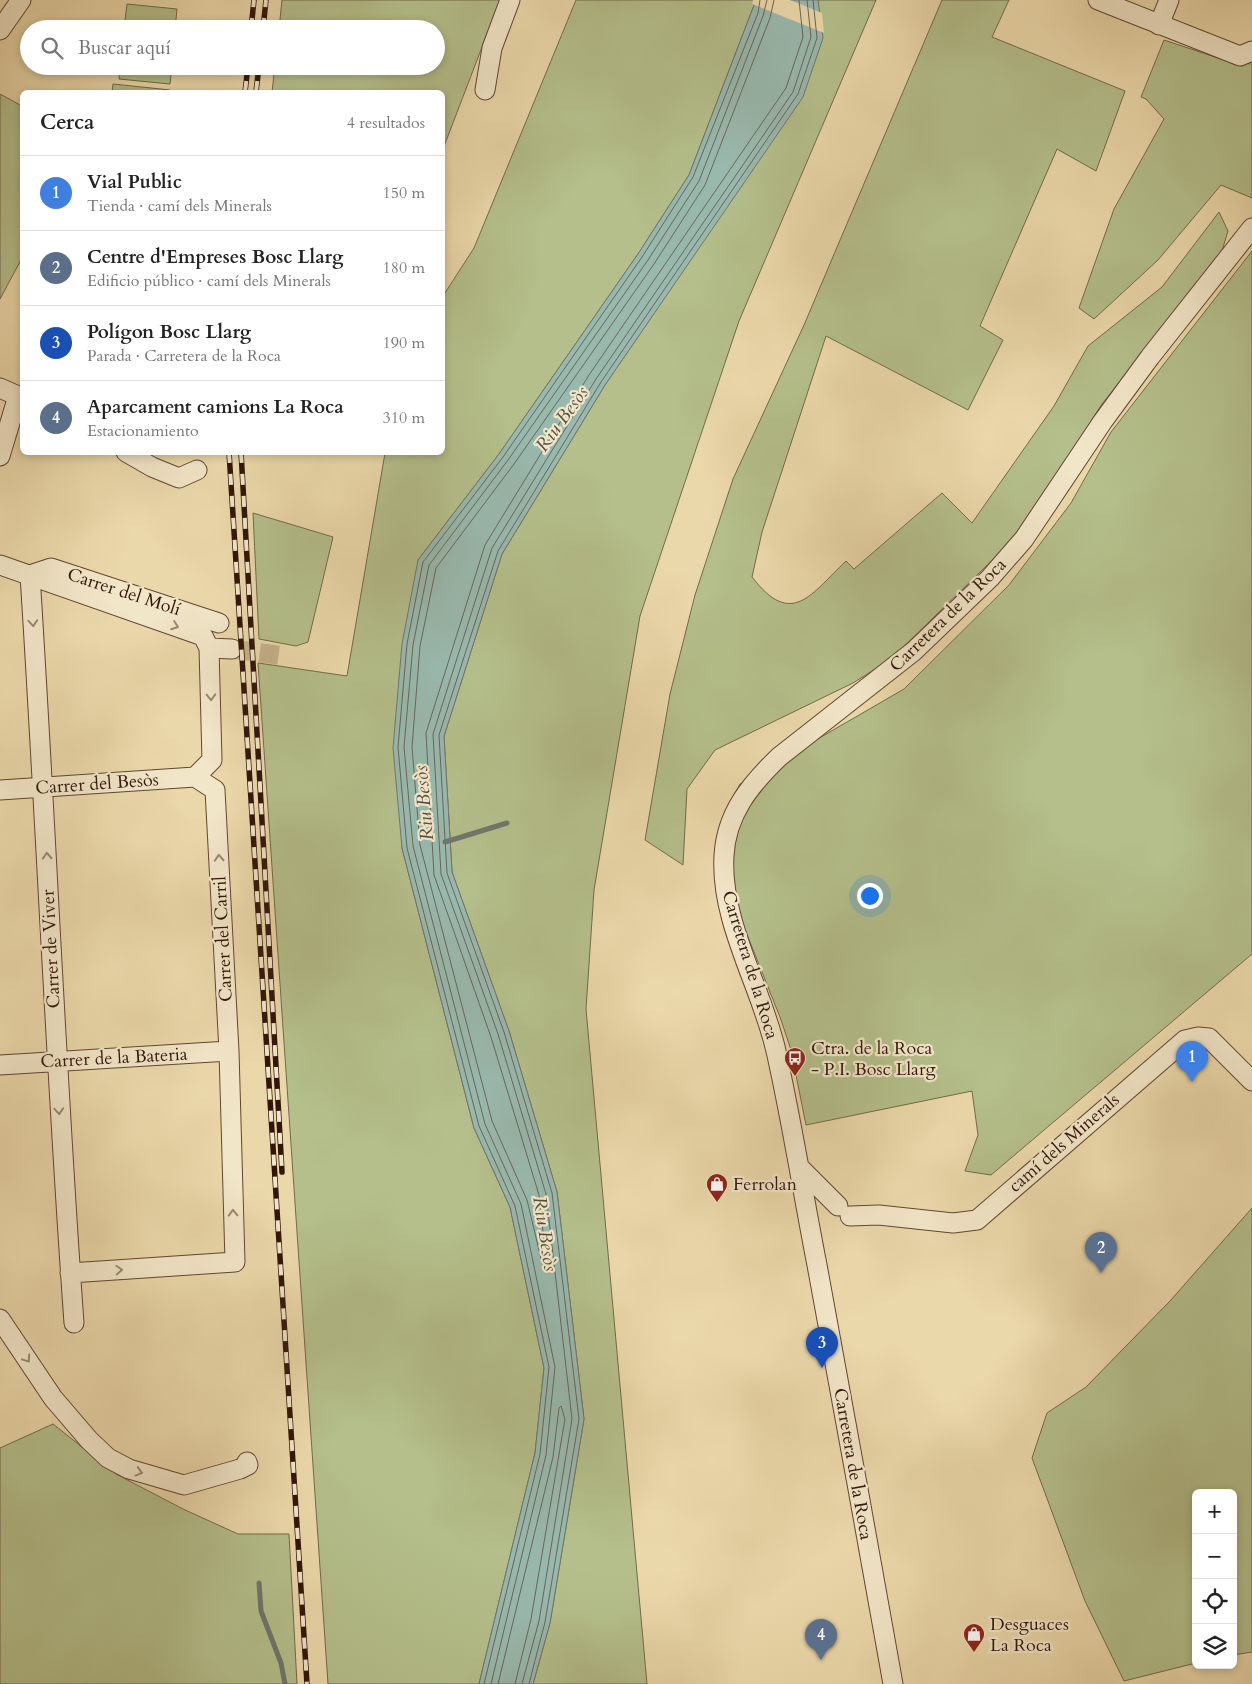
<!DOCTYPE html>
<html lang="es">
<head>
<meta charset="utf-8">
<style>
  body { margin:0; font-family:Cardo,serif; background:#f6f6f6; color:#222 }
  .controls { position:absolute; right:15px; bottom:15px; display:grid; overflow:hidden; border-radius:8px; box-shadow:0 2px 8px #0003 }
  .controls button { width:45px; height:45px; display:grid; place-items:center; padding:0; border:0; border-bottom:1px solid #e0e0e0; background:#fff; color:#222; font:25px sans-serif }
  .you { position:absolute; left:869px; top:895px; width:18px; height:18px; margin:-12px; border:4px solid #fff; border-radius:50%; background:#1a73e8; box-shadow:0 0 0 8px #1a73e833 }
  .badge { display:grid; place-items:center; width:32px; height:32px; border-radius:50%; background:#111827; color:#fff; font-size:16px; font-weight:700 }
  .pin { position:absolute; translate:-50% -41px; filter:drop-shadow(0 1px 2px #0008) }
  .pin::after { content:''; position:absolute; top:26px; width:18px; height:15px; background:inherit; clip-path:polygon(0 0,100% 0,50% 100%) }
  .list { margin:0; padding:0; list-style:none }
  h2 { display:flex; justify-content:space-between; align-items:center; height:65px; margin:0; padding:0 20px; font-size:21px }
  h2 small { font-size:16px; font-weight:400; color:#767676 }
  .list li { display:grid; grid-template-columns:32px 1fr auto; gap:15px; align-items:center; box-sizing:border-box; height:75px; padding:0 20px; border-top:1px solid #e0e0e0 }
  .list b { display:block; font-size:19px; white-space:nowrap }
  .list p { margin:0; font-size:16px; white-space:nowrap; color:#767676 }
  .list em { font-size:16px; font-style:normal; color:#767676 }
  .icon { flex:none; width:28px; height:28px; fill:none; stroke:currentColor; stroke-width:2; stroke-linecap:round; stroke-linejoin:round }
  .map { position:relative; flex:none; width:1252px; height:1684px; overflow:hidden }
  .search { position:absolute; background:#fff; box-shadow:0 2px 8px #0003; left:20px; top:20px; width:425px; height:55px; display:flex; align-items:center; gap:12px; box-sizing:border-box; padding:0 18px; border-radius:28px; color:#767676; font-size:19px }
  .panel { position:absolute; background:#fff; box-shadow:0 2px 8px #0003; left:20px; top:90px; width:425px; height:365px; border-radius:8px }
  .map>svg:first-child { display:block }
</style>
</head>
<body>
<div class="map">
<svg width="1252" height="1684" viewBox="0 0 1252 1684">
  <rect width="100%" height="100%" fill="#ebd8aa"/>
  <filter id="stains"><feTurbulence type="fractalNoise" baseFrequency=".004" numOctaves="4"/><feColorMatrix values="0 0 0 0 .2 0 0 0 0 .09 0 0 0 0 .02 0 0 0 .5 -.17"/></filter>
  <radialGradient id="worn" r=".72"><stop offset=".6" stop-color="#630" stop-opacity="0"/><stop offset="1" stop-color="#630" stop-opacity=".3"/></radialGradient>
  <!-- green -->
  <path fill="#b4bf8b" stroke="#726a4a" d="M282,0H500L443,149L442,92H272L275,66H436V29H279Z
    M576,0H756L689,175L638,254L499,454L418,560L402,848L474,1128L510,1207L544,1368L535,1453L479,1684H328L258,663L347,676L385,453L442,452L443,296L474,248Z
    M818,0H876L739,321L640,616L594,890L586,1009L647,1684H533L550,1623L584,1419L557,1192L509,1031L452,872L444,736L502,554L605,385L682,272Z
    M942,0H1009L992,37L1125,91L1096,171L1057,149L980,326L1003,340L968,410L826,336L762,532L752,577C792,629 811,594 846,561L854,569L942,493L972,523L1054,406L1088,346L1162,287L1219,212L1228,231L1221,254L1102,404L1017,536L891,659L853,683L715,750L687,789L683,865L645,840L670,694L695,595L733,479L804,325Z
    M127,4L177,9L175,29H124Z
    M1164,40L1230,62L1252,64V198L1221,185L1158,260L1094,319L1079,308L1114,209L1164,119L1146,99L1141,97Z
    M120,66H172L170,84L119,79Z
    M113,84L170,90V92H112Z
    M0,94L22,106V258L0,299Z
    M1252,251V954L991,1175L965,1171L978,1135L972,1091L806,1125L791,1050L780,1017L742,922L722,841L725,811L740,784L904,689L1009,585L1071,503L1111,432Z
    M253,513L333,537L308,642L296,646L259,639Z
    M1252,1208V1652L1233,1655V1493H1196V1663L1124,1681L1085,1601L1032,1458L1047,1413L1086,1387L1170,1301Z
    M53,1424L116,1474L183,1509L238,1534H289L297,1684H0V1448Z"/>
  <!-- water -->
  <path fill="#99b9ae" stroke="#6f776c" d="M756,0H818L823,38L803,97L605,385L502,554L444,736L452,872L509,1031L557,1192L584,1419L550,1623L533,1684H479L535,1453L544,1368L510,1207L474,1128L402,848L393,748L402,644L418,560L499,454L638,254L689,175Z"/>
  <!-- pier -->
  <path fill="#ebd8aa" d="M753,0H790L822,13L824,33L752,4Z"/>
  <g fill="none" stroke-linecap="round" stroke-linejoin="round">
    <!-- shore -->
    <path stroke="#65675c" stroke-width="1" d="M774,0L770,18L705,185L654,264L514,464L436,568L420,646L412,747L420,845L492,1121L527,1200L544,1271L547,1269L539,1195L491,1037L434,875L426,733L485,545L589,375L786,88L803,37L799,0
      M484,1684L540,1454L549,1367L515,1206L479,1126L407,848L398,747L407,644L423,562L503,457L642,257L693,177L758,13L760,0
      M491,1684L546,1455L555,1367L521,1204L485,1124L413,846L404,747L413,645L429,565L508,460L648,260L699,181L763,16L767,0
      M498,1684L553,1457L559,1408L561,1406L565,1419L531,1619L515,1684
      M522,1684L539,1621L572,1419L546,1194L498,1034L441,874L433,734L492,548L596,379L793,92L811,37L807,0
      M529,1684L545,1622L579,1419L552,1193L504,1032L447,873L439,735L498,551L601,382L798,94L817,38L813,0"/>
    <!-- stream -->
    <path stroke="#6f776c" stroke-width="5" d="M445,842L507,823
      M259,1583L261,1611L281,1663L285,1684"/>
    <!-- minor-tunnel -->
    <path stroke="#c6b18a" stroke-width="19" stroke-dasharray="19 9" stroke-linecap="butt" d="M232,649L284,656"/>
    <!-- minor casing -->
    <g stroke="#604632" stroke-width="21">
      <path id="minor" d="M1098,0L1240,56L1252,51
        M1159,25L1169,0
        M0,30L21,0
        M485,90L492,48L510,0
        M0,388L18,396L0,456
        M126,452L152,467L179,478L197,470
        M0,565L203,636L209,648L212,760L195,777
        M30,575C46,824 56,1074 74,1323
        M30,575L51,568L219,623
        M209,648L232,649
        M0,790L195,777
        M0,1065L229,1051
        M799,1167L838,1206
        M850,1216L879,1215L953,1223L977,1220L1185,1040L1198,1037L1209,1038L1252,1081
        M70,1273L235,1262L229,1051L215,790L195,777
        M0,1319L53,1398L89,1440L108,1458L129,1469L184,1485L240,1469L248,1465L247,1462
        M893,1684C868,1544 843,1405 817,1265C803,1194 792,1122 776,1051C762,988 720,922 724,856C726,814 750,785 779,757L914,651L990,578L1024,539L1103,421L1150,357L1252,228"/>
    </g>
    <!-- minor -->
    <use href="#minor" stroke="#f2e6c8" stroke-width="19"/>
    <!-- rail casing -->
    <g stroke="#31150a" stroke-width="5.5">
      <path id="rail" d="M251,29L254,0
        M263,29L266,0
        M245,92L248,66
        M256,92L259,66
        M229,452L307,1684
        M241,452L282,1172"/>
    </g>
    <!-- rail -->
    <use href="#rail" stroke="#f2e6c8" stroke-width="4" stroke-dasharray="11" stroke-linecap="butt"/>
  </g>
  <!-- one-way arrows -->
  <defs><path id="oneway-chevron" d="M-2-3.5L2.5 0L-2 3.5" fill="none" stroke-width="1.6" stroke-linecap="round" stroke-linejoin="round" transform="scale(1.25)"/></defs>
  <g stroke="#9b8872">
    <use href="#oneway-chevron" transform="translate(33 623) rotate(86)"/>
    <use href="#oneway-chevron" transform="translate(175 626) rotate(20)"/>
    <use href="#oneway-chevron" transform="translate(211 697) rotate(88)"/>
    <use href="#oneway-chevron" transform="translate(47 856) rotate(-93)"/>
    <use href="#oneway-chevron" transform="translate(219 858) rotate(-93)"/>
    <use href="#oneway-chevron" transform="translate(59 1111) rotate(86)"/>
    <use href="#oneway-chevron" transform="translate(233 1213) rotate(-92)"/>
    <use href="#oneway-chevron" transform="translate(119 1270) rotate(-3)"/>
    <use href="#oneway-chevron" transform="translate(27 1359) rotate(56)"/>
    <use href="#oneway-chevron" transform="translate(139 1472) rotate(15)"/>
  </g>
  <!-- icons -->
  <defs>
    <g id="bus-pin" transform="scale(1.125)"><path d="M0 17L-7.5 6A9.5 9.5 0 1 1 7.5 6Z" fill="#8f2418" stroke="#f2e6c8"/><path d="M-5-6H5V4H4V6H2V4H-2V6H-4V4H-5ZM-3.5-4V0h7V-4ZM-3.5 1.2v1.5H-2V1.2ZM2 1.2v1.5H3.5V1.2Z" fill="#fff"/></g>
    <g id="shop-pin" transform="scale(1.125)"><path d="M0 17L-7.5 6A9.5 9.5 0 1 1 7.5 6Z" fill="#8f2418" stroke="#f2e6c8"/><path d="M-5-2.5h2.3a2.7 3.5 0 0 1 5.4 0H5L5.5 6h-11ZM-1.5-2.5h3a1.5 2.3 0 0 0-3 0Z" fill="#fff"/></g>
  </defs>
  <g fill-rule="evenodd">
    <use href="#bus-pin" x="795" y="1058"/>
    <use href="#shop-pin" x="717" y="1184"/>
    <use href="#shop-pin" x="974" y="1634"/>
  </g>
  <g text-anchor="middle" dominant-baseline="central" stroke-width="4.5" stroke-linejoin="round" paint-order="stroke">
    <!-- street labels -->
    <g font-size="18" fill="#31150a" stroke="#f2e6c8">
      <text transform="translate(124 592) rotate(18)">Carrer del Molí</text>
      <text transform="translate(948 615) rotate(-44)">Carretera de la Roca</text>
      <text transform="translate(97 784) rotate(-4)">Carrer del Besòs</text>
      <text transform="translate(223 939) rotate(-93)">Carrer del Carril</text>
      <text transform="translate(51 949) rotate(-93)">Carrer de Viver</text>
      <text transform="translate(750 965) rotate(73)">Carretera de la Roca</text>
      <text transform="translate(114 1058) rotate(-3)">Carrer de la Bateria</text>
      <text transform="translate(1064 1143) rotate(-41)">camí dels Minerals</text>
      <text transform="translate(853 1464) rotate(80)">Carretera de la Roca</text>
    </g>
    <!-- poi labels -->
    <g font-size="18" fill="#31150a" stroke="#f2e6c8" text-anchor="start">
      <text x="811" y="1048">Ctra. de la Roca<tspan x="811" dy="21">- P.I. Bosc Llarg</tspan></text>
      <text x="733" y="1184">Ferrolan</text>
      <text x="990" y="1624">Desguaces<tspan x="990" dy="21">La Roca</tspan></text>
    </g>
    <!-- water labels -->
    <g font-size="19" font-style="italic" fill="#554e43" stroke="#f2e6c8">
      <text transform="translate(562 419) rotate(-54)">Riu Besòs</text>
      <text transform="translate(424 803) rotate(-95)">Riu Besòs</text>
      <text transform="translate(545 1234) rotate(81)">Riu Besòs</text>
    </g>
  </g>
  <rect width="100%" height="100%" filter="url(#stains)"/>
  <rect width="100%" height="100%" fill="url(#worn)"/>
</svg>
<div class="controls">
<button>+</button>
<button>−</button>
<button><svg class="icon" aria-label="locate" viewBox="0 0 24 24"><circle cx="12" cy="12" r="6"/><path d="M12 2v4M12 18v4M2 12h4M18 12h4"/></svg></button>
<button><svg class="icon" aria-label="layers" viewBox="0 0 24 24"><path d="M12 4l9 5-9 5-9-5zM3 14l9 5 9-5"/></svg></button>
</div>
<div class="you"></div>
<div class="pin badge" style="left:1192px;top:1082px;background:#3f7fe0">1</div>
<div class="pin badge" style="left:1101px;top:1273px;background:#5c6f8a">2</div>
<div class="pin badge" style="left:822px;top:1368px;background:#1a4fb4">3</div>
<div class="pin badge" style="left:821px;top:1660px;background:#5c6f8a">4</div>
<div class="search"><svg class="icon" aria-label="search" viewBox="0 0 24 24"><circle cx="10" cy="10" r="6"/><path d="M15 15l6 6"/></svg>Buscar aquí</div>
<section class="panel">
<h2>Cerca<small>4 resultados</small></h2>
<ul class="list">
<li><span class="badge" style="background:#3f7fe0">1</span><div><b>Vial Public</b><p>Tienda · camí dels Minerals</p></div><em>150 m</em></li>
<li><span class="badge" style="background:#5c6f8a">2</span><div><b>Centre d'Empreses Bosc Llarg</b><p>Edificio público · camí dels Minerals</p></div><em>180 m</em></li>
<li><span class="badge" style="background:#1a4fb4">3</span><div><b>Polígon Bosc Llarg</b><p>Parada · Carretera de la Roca</p></div><em>190 m</em></li>
<li><span class="badge" style="background:#5c6f8a">4</span><div><b>Aparcament camions La Roca</b><p>Estacionamiento</p></div><em>310 m</em></li>
</ul>
</section>
</div>
</body>
</html>
